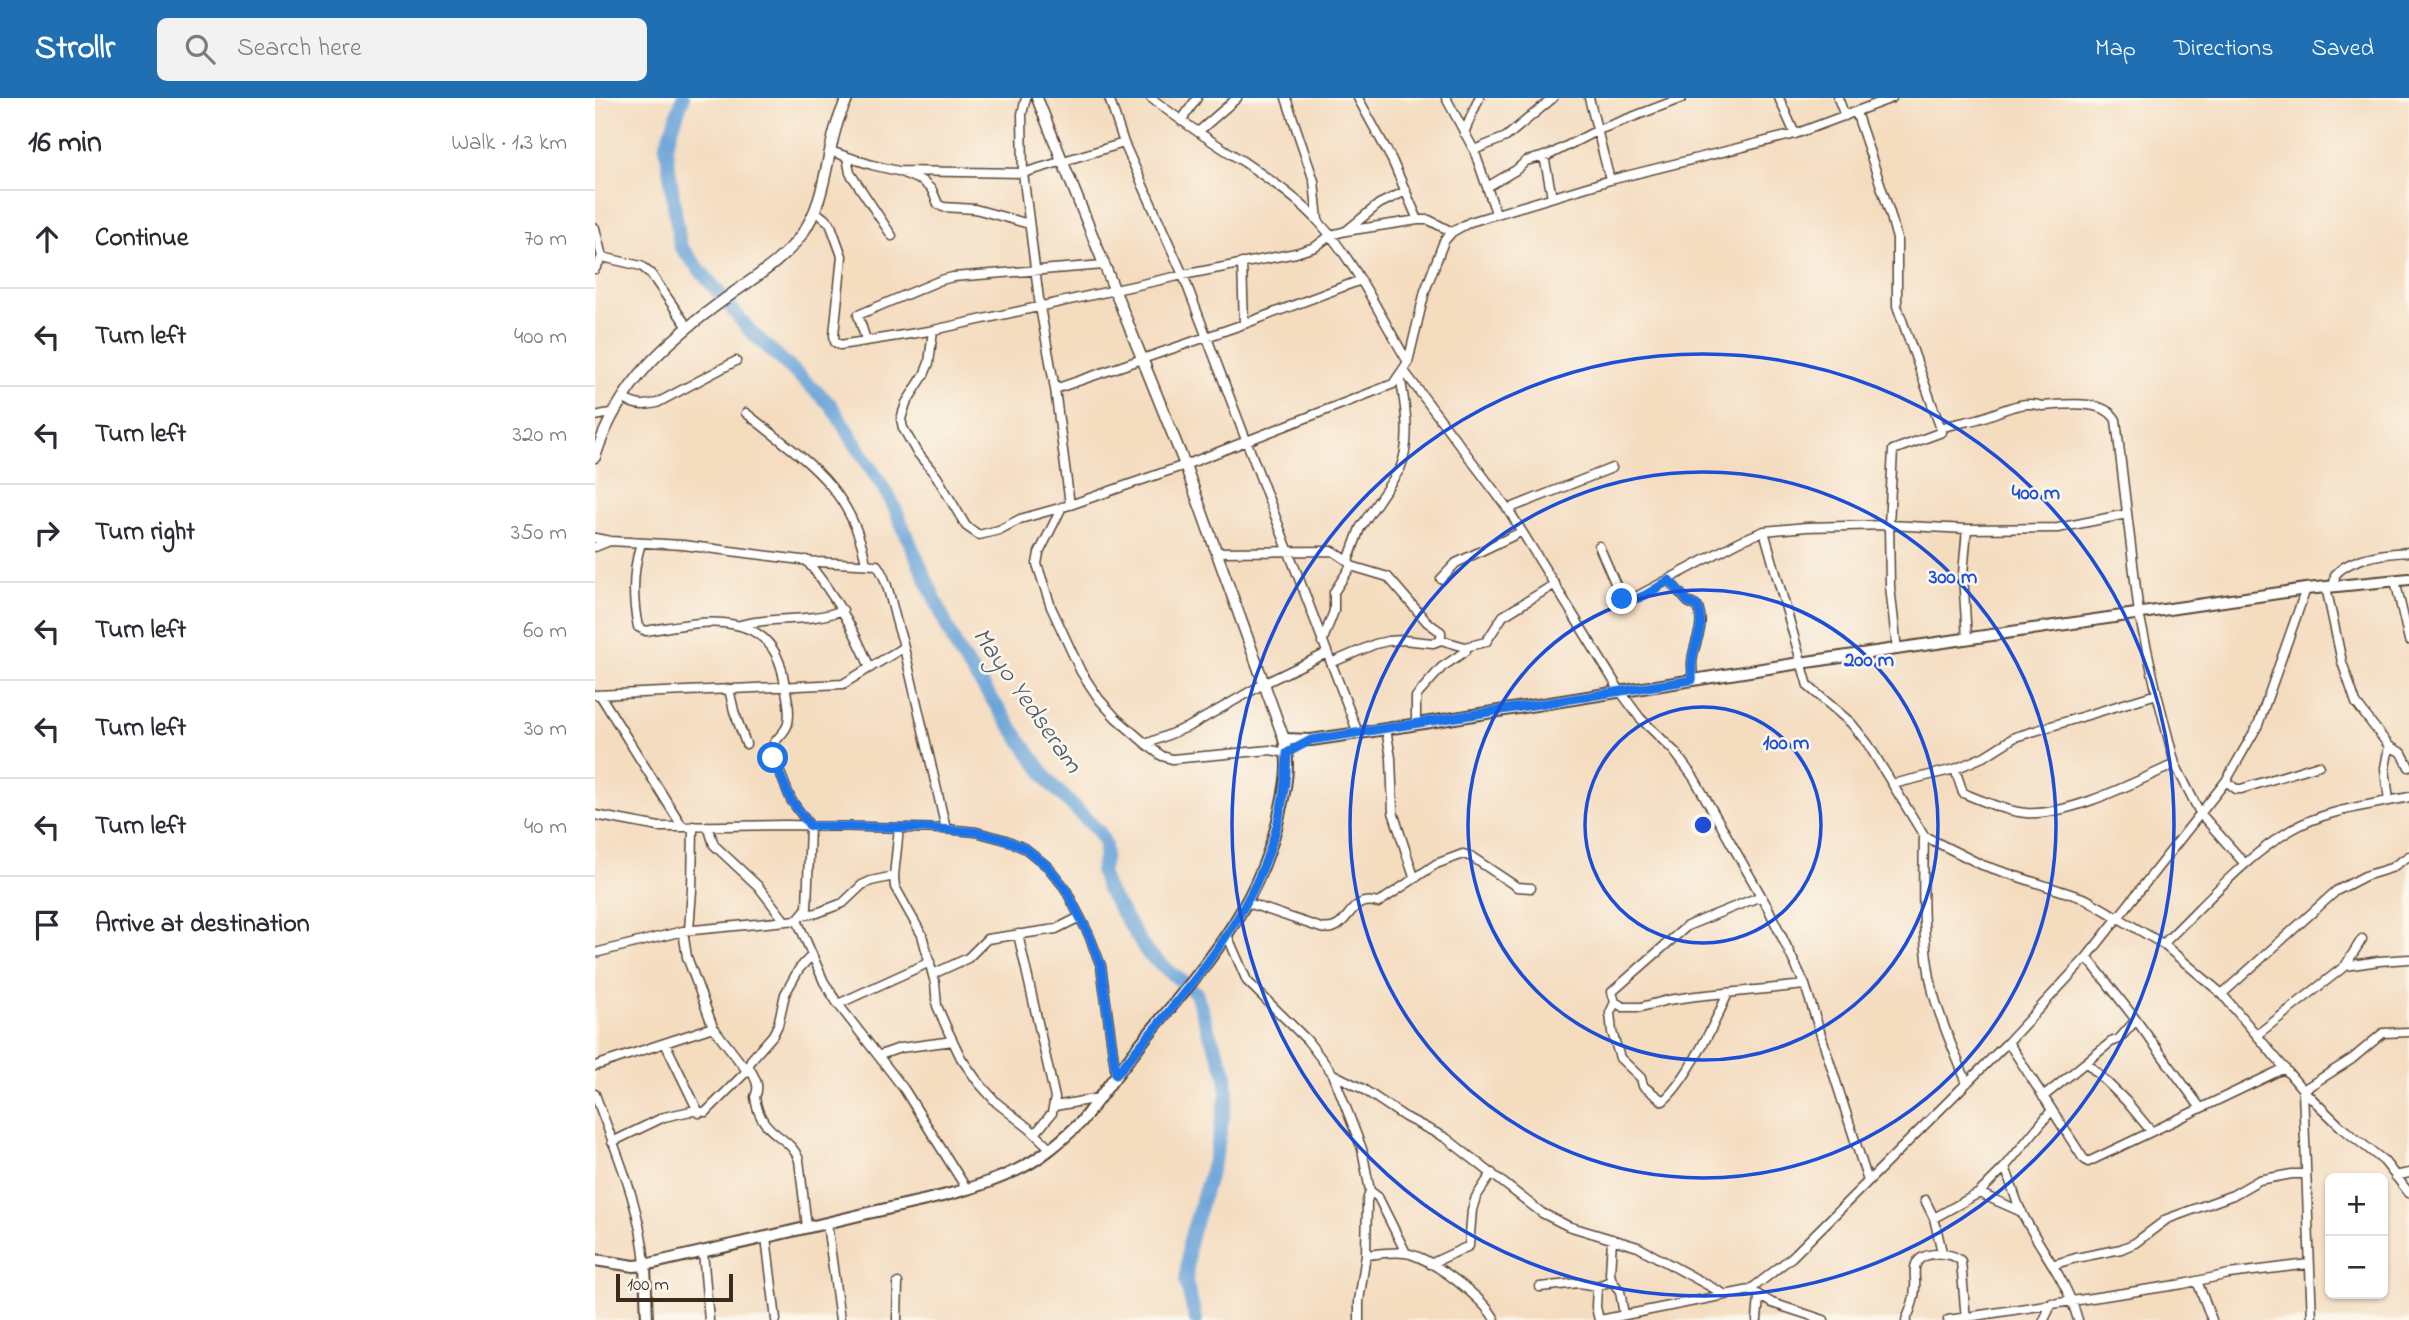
<!DOCTYPE html>
<html lang="en">
<head>
<meta charset="utf-8">
<style>
  body { margin:0; font-family:"Indie Flower",sans-serif; background:#f2f2f3; color:#2b2b33 }
  .controls { position:absolute; right:21px; bottom:21px; display:grid; overflow:hidden; border-radius:10px; box-shadow:0 2px 5px #0004 }
  .controls button { width:63px; height:63px; display:grid; place-items:center; padding:0; border:0; border-bottom:2px solid #e1e1e2; background:#fff; color:#2b2b33; font:35px sans-serif }
  .scale { position:absolute; left:21px; bottom:18px; width:117px; box-sizing:border-box; padding-left:7px; border:4px solid #3b2a1e; border-top:0; font-size:19px; line-height:24px; white-space:nowrap; color:#3b2a1e; -webkit-text-stroke:5px #fbf7ec; paint-order:stroke }
  .stop { position:absolute; width:21px; height:21px; margin:-16px; border:5px solid #1a73e8; border-radius:50%; background:#fff }
  .stop.end { background:#1a73e8; border-color:#fff; box-shadow:0 2px 7px #0008 }
  .list { margin:0; padding:0; list-style:none }
  h2 { display:flex; justify-content:space-between; align-items:center; height:91px; margin:0; padding:0 28px; font-size:30px }
  h2 small { font-size:23px; font-weight:400; color:#7c7c81 }
  .list li { display:grid; grid-template-columns:46px 1fr auto; gap:21px; align-items:center; box-sizing:border-box; height:98px; padding:0 28px; border-top:2px solid #e1e1e2 }
  .list b { display:block; font-size:26px; white-space:nowrap }
  .list em { font-size:23px; font-style:normal; color:#7c7c81 }
  .icon { flex:none; width:38px; height:38px; fill:none; stroke:currentColor; stroke-width:2; stroke-linecap:round; stroke-linejoin:round }
  .map { position:relative; flex:none; width:1814px; height:1222px; overflow:hidden }
  header { display:flex; align-items:center; gap:42px; box-sizing:border-box; height:98px; padding:0 35px; background:#1f6fb2; color:#fff }
  header strong { font-size:33px }
  nav { display:flex; gap:38px; margin-inline-start:auto; font-size:24px }
  .search { width:490px; height:63px; background:#f2f2f3; display:flex; align-items:center; gap:18px; box-sizing:border-box; padding:0 24px; border-radius:10px; color:#7c7c81; font-size:26px }
  main { display:flex }
  aside { flex:1; background:#fff }
  .map>svg:first-child { display:block }
</style>
</head>
<body>
<header>
<strong>Strollr</strong>
<div class="search"><svg class="icon" aria-label="search" viewBox="0 0 24 24"><circle cx="10" cy="10" r="6"/><path d="M15 15l6 6"/></svg>Search here</div>
<nav><a>Map</a><a>Directions</a><a>Saved</a></nav>
</header>
<main>
<aside>
<h2>16 min<small>Walk · 1.3 km</small></h2>
<ul class="list">
<li><svg class="icon" aria-label="ahead" viewBox="0 0 24 24"><path d="M12 20V5M6 11l6-6 6 6"/></svg><div><b>Continue</b></div><em>70 m</em></li>
<li><svg class="icon" aria-label="left" viewBox="0 0 24 24"><path d="M17 20v-9H6M10 6l-5 5 5 5"/></svg><div><b>Turn left</b></div><em>400 m</em></li>
<li><svg class="icon" aria-label="left" viewBox="0 0 24 24"><path d="M17 20v-9H6M10 6l-5 5 5 5"/></svg><div><b>Turn left</b></div><em>320 m</em></li>
<li><svg class="icon" aria-label="right" viewBox="0 0 24 24"><path d="M7 20v-9h11M14 6l5 5-5 5"/></svg><div><b>Turn right</b></div><em>350 m</em></li>
<li><svg class="icon" aria-label="left" viewBox="0 0 24 24"><path d="M17 20v-9H6M10 6l-5 5 5 5"/></svg><div><b>Turn left</b></div><em>60 m</em></li>
<li><svg class="icon" aria-label="left" viewBox="0 0 24 24"><path d="M17 20v-9H6M10 6l-5 5 5 5"/></svg><div><b>Turn left</b></div><em>30 m</em></li>
<li><svg class="icon" aria-label="left" viewBox="0 0 24 24"><path d="M17 20v-9H6M10 6l-5 5 5 5"/></svg><div><b>Turn left</b></div><em>40 m</em></li>
<li><svg class="icon" aria-label="arrive" viewBox="0 0 24 24"><path d="M6 21V4h12l-3 4 3 4H6"/></svg><div><b>Arrive at destination</b></div></li>
</ul>
</aside>
<div class="map">
<svg width="1814" height="1222" viewBox="0 0 1814 1222">
  <rect width="100%" height="100%" fill="#fbf7ec"/>
  <filter id="ink" filterUnits="userSpaceOnUse"><feTurbulence type="fractalNoise" baseFrequency=".0143" numOctaves="2"/><feDisplacementMap in="SourceGraphic" scale="14" xChannelSelector="R" yChannelSelector="G"/><feConvolveMatrix kernelMatrix="1 2 1 2 8 2 1 2 1" color-interpolation-filters="sRGB"/></filter>
  <filter id="wash" filterUnits="userSpaceOnUse"><feTurbulence type="fractalNoise" baseFrequency=".00686" numOctaves="4" result="noise"/><feDisplacementMap in="SourceGraphic" scale="28" xChannelSelector="R" yChannelSelector="G"/><feGaussianBlur stdDeviation="1.57" result="paint"/><feColorMatrix in="noise" values="0 0 0 0 0 0 0 0 0 0 0 0 0 0 0 0 0 1.4 0 .05"/><feComposite in="paint" operator="in"/></filter>
  <g filter="url(#wash)">
    <rect width="100%" height="100%" fill="#f4dcbf"/>
    <g fill="none" stroke-linecap="round" stroke-linejoin="round">
      <!-- river -->
      <path stroke="#68a2d8" stroke-width="14" d="M88,0L71,48L85,148L156,234L235,306L296,402L363,553L457,687L505,735L510,747V759L506,773L512,791L553,856L601,895L613,932L631,975L632,996L621,1056L594,1145L591,1184L601,1222"/>
    </g>
  </g>
  <g filter="url(#ink)">
    <g fill="none" stroke-linecap="round" stroke-linejoin="round">
      <!-- minor casing -->
      <g stroke="#574536" stroke-width="11">
        <path id="minor" d="M431,0L427,16L428,75L445,209L460,291L475,407
          M514,0L529,45L588,177L763,635
          M556,0C586,23 617,44 649,64C675,82 703,100 724,124C761,165 785,218 813,264
          M691,0L719,83L723,122
          M763,0L797,62L823,122
          M851,0L879,52L901,115
          M994,0L1015,82
          M1184,0L1200,36
          M1243,0L1250,18
          M1261,14L1295,115L1302,141V208L1347,334L1298,352L1294,427L1295,488L1302,552
          M586,23L602,0
          M603,34L642,0
          M869,35L884,0
          M879,52L911,39L958,0
          M235,53L277,67L303,73L428,75L529,45
          M949,58L957,99
          M252,59L255,75L297,138
          M308,75L327,83L337,92L343,106L348,109L380,111L434,126
          M892,89L921,72L931,63L954,57L1003,32L1087,0
          M220,113L235,125L247,158L239,237L240,244L245,247L334,233L588,177L701,155L720,149L736,137L751,133L823,122H834L857,134
          M0,130L7,159L0,171
          M751,133L784,106L811,93
          M7,159L46,168L56,176L92,228
          M647,165L649,226
          M338,232L334,265L329,277L311,305L306,321L308,330L321,353L342,379L371,428L384,437L404,432L425,421L475,407L590,367L798,286L813,264L830,193L849,143L857,134L875,124L1015,82L1200,36L1297,0
          M271,242L263,217L346,182L358,179L509,167
          M809,273L913,411L1025,593L1045,620L1079,653L1099,680L1173,810L1210,887L1273,1083
          M460,291L649,226L766,182
          M29,301C41,308 49,308 62,305L141,263
          M151,315C208,361 256,387 271,465
          M0,318L20,314
          M1346,330C1358,326 1371,324 1383,321C1404,315 1425,301 1447,308C1468,307 1509,300 1521,322L1544,516L1562,596L1580,666L1605,715L1650,766
          M467,409L444,455L442,466L456,509L486,574L504,601L521,620L551,646L567,658L577,661L675,652L692,655
          M913,411L1017,370
          M1372,431L1368,476L1372,541
          M1169,433L1213,588L1256,625L1273,646L1329,738L1387,767L1491,801L1568,846L1627,896L1708,992L1746,1029L1789,1063L1814,1095
          M0,440L15,443L88,447L222,464L282,467C295,484 298,519 307,541L351,731
          M1004,448L1027,501L1033,503L1145,443L1169,433L1211,429L1294,427L1372,431L1463,430L1532,416
          M0,449L15,443
          M621,454L738,453L753,463L756,468L793,479L832,524L846,534V542
          M211,462C239,496 259,530 275,570
          M753,463L765,430L805,371C817,341 810,308 805,277
          M846,481L861,465L926,434
          M1800,482L1814,542
          M1074,483L1093,504L1103,509C1111,531 1098,544 1097,565C1097,571 1098,576 1097,582
          M1739,488L1740,477C1755,459 1792,455 1814,454
          M1731,489L1747,564L1761,605L1794,648L1807,655L1814,669
          M145,527C179,518 215,525 248,512
          M727,544L739,513V494L756,468
          M736,565L780,546L793,543L808,542L838,545L846,542L870,549L891,544L908,518L960,486
          M134,591L139,613L151,646
          M0,597L248,586L309,549
          M5,597L87,728
          M821,627V599L824,595L847,569L871,553L870,549
          M791,631L796,660L798,714L819,779
          M551,646L595,628L670,585L732,555
          M1794,648L1790,670L1794,703
          M1360,671L1368,695C1385,702 1413,714 1431,715C1475,718 1540,684 1580,666
          M1631,683L1641,691H1646L1724,667
          M1298,686L1360,671L1390,658L1420,639L1562,596
          M0,717L64,729L192,727L351,731L381,734L411,742L431,751L453,769L470,790L494,837L506,868L521,977
          M113,728L119,747L163,788L190,823
          M304,730L299,778L300,789L327,837L340,885L342,908L353,933L366,960L383,984L402,1005L435,1031L456,1051
          M1329,738C1328,790 1326,843 1338,894C1346,925 1360,955 1372,985
          M653,805L726,830C756,836 751,795 783,805L841,766L868,756L877,759L922,789L936,790
          M208,817L222,815L248,805L267,787L276,783L299,778
          M202,822L229,884L243,906L309,991L371,1090
          M94,832L97,792L98,728
          M88,833L92,859L118,929L152,973
          M423,836L460,1000L457,1015L440,1036
          M632,837L652,883L712,942L738,976L767,1051L775,1093L772,1103L771,1157L764,1203V1222
          M1568,846C1609,807 1647,761 1696,732C1730,712 1776,707 1814,699
          M0,855L88,833L202,822L212,810L215,728L196,702L176,652C178,641 191,636 193,625C196,610 191,596 189,582C177,508 106,523 51,533L43,529C37,500 37,474 46,445
          M1492,859L1541,922L1605,1009
          M1750,868L1784,863L1814,861
          M338,876L373,860L392,841L461,831L485,819
          M1133,895C1121,923 1091,984 1068,1003L1048,988L1046,980L1025,960L1017,934L1015,915L1020,904L1017,894L1092,828L1166,798
          M1627,896L1741,793L1770,778L1796,770L1814,758
          M1020,904L1028,909H1046L1073,902L1101,898L1210,887
          M243,906L335,864
          M1663,936L1750,868L1767,841
          M1413,944L1488,1060L1493,1064L1690,970
          M70,945L104,1015
          M285,957L305,950L358,943
          M1492,965L1531,1003L1556,1033
          M0,968L118,929
          M154,969C159,979 166,987 160,999C165,1039 195,1036 204,1062L212,1129
          M738,976L768,991L810,1019L851,1040L947,1115L973,1128L1043,1149L1129,1196
          M0,996C20,1052 46,1108 50,1167
          M1448,999L1516,944L1524,941L1541,922
          M460,1008L504,1000
          M17,1044L69,1019L96,1013L111,1014L152,973L156,962L178,937L183,927L190,896L204,871L217,857
          M1410,1069C1416,1084 1420,1101 1427,1115C1446,1153 1471,1180 1483,1222
          M1800,1078L1814,1075
          M775,1093L783,1099L811,1155
          M1384,1095L1427,1114
          M1330,1102L1339,1120L1347,1154
          M1339,1120L1384,1095L1410,1069L1457,1012
          M232,1125L245,1222
          M171,1139L181,1222
          M1017,1141L1015,1176L1017,1183L1025,1193L1029,1217
          M108,1154L114,1222
          M771,1157C783,1156 798,1153 810,1155C834,1158 890,1201 900,1222
          M835,1166L874,1148L877,1112L881,1099L897,1075
          M1460,1166L1481,1160L1526,1151L1540,1145L1572,1121L1638,1097L1664,1082L1697,1076H1711
          M1602,1183L1617,1222
          M1002,1188L1001,1209L1004,1222
          M945,1189L984,1185L1002,1188L1017,1183
          M1155,1192L1177,1205L1229,1222
          M302,1222L303,1185
          M1005,1222L1155,1192L1197,1159L1413,944L1492,859L1631,683L1663,627L1711,491
          M1162,1222L1164,1199
          M1311,1222C1316,1211 1320,1201 1320,1189C1321,1182 1318,1173 1321,1166C1327,1153 1356,1153 1366,1163L1371,1222
          M1353,1222L1588,1186L1634,1176L1714,1166
          M1449,1222L1457,1205
          M1717,1222L1708,992L1757,961L1788,935L1814,934"/>
      </g>
      <!-- tertiary casing -->
      <g stroke="#574536" stroke-width="13">
        <path id="tertiary" d="M442,0L590,367L689,641
          M0,359C24,284 73,242 134,198C160,179 188,163 207,136C236,96 229,42 253,0"/>
      </g>
      <!-- secondary casing -->
      <g stroke="#574536" stroke-width="14">
        <path id="secondary" d="M0,1162L39,1168L50,1167C124,1150 199,1133 273,1115C322,1104 377,1094 422,1072C447,1060 466,1043 486,1024C506,998 526,970 547,944C609,869 666,809 686,709C691,687 695,664 689,641L716,642L791,631L1205,565L1711,491L1814,481
          M50,1167L52,1222"/>
      </g>
      <!-- minor -->
      <use href="#minor" stroke="#fff" stroke-width="8"/>
      <!-- tertiary -->
      <use href="#tertiary" stroke="#fff" stroke-width="10"/>
      <!-- secondary -->
      <use href="#secondary" stroke="#fff" stroke-width="10"/>
    </g>
  </g>
  <g fill="none" stroke-linecap="round" stroke-linejoin="round" filter="url(#ink)">
    <!-- route -->
    <path stroke="#1a73e8" stroke-width="9" d="M178,660L196,702L215,728L330,730L381,734L411,742L431,751L453,769L470,790L494,837L506,868L521,977C603,876 689,794 692,655L716,642L1097,582C1098,576 1096,571 1097,565C1098,544 1111,531 1103,509L1093,504L1074,482C1061,490 1042,506 1027,501"/>
  </g>
  <!-- distance rings -->
  <g fill="none" stroke="#1d4ed8" stroke-width="3.5">
    <circle cx="1108" cy="727" r="118"/>
    <circle cx="1108" cy="727" r="235"/>
    <circle cx="1108" cy="727" r="353"/>
    <circle cx="1108" cy="727" r="471"/>
  </g>
  <g text-anchor="middle" dominant-baseline="central" stroke-width="5" stroke-linejoin="round" paint-order="stroke">
    <!-- water labels -->
    <g font-size="26" font-style="italic" fill="#4d5a68" stroke="#fbf7ec">
      <text transform="translate(431 603) rotate(55)">Mayo Yedseram</text>
    </g>
  </g>
  <circle cx="1108" cy="727" r="10" fill="#1d4ed8" stroke="#fbf7ec" stroke-width="3.5"/>
  <g font-size="21" text-anchor="middle" font-weight="bold" fill="#1d4ed8" stroke="#fbf7ec" stroke-width="5" stroke-linejoin="round" paint-order="stroke">
    <text x="1441" y="401">400 m</text>
    <text x="1358" y="485">300 m</text>
    <text x="1274" y="568">200 m</text>
    <text x="1191" y="651">100 m</text>
  </g>
</svg>
<div class="controls">
<button>+</button>
<button>−</button>
</div>
<div class="scale">100 m</div>
<div class="stop" style="left:178px;top:660px"></div>
<div class="stop end" style="left:1027px;top:501px"></div>
</div>
</main>
</body>
</html>
